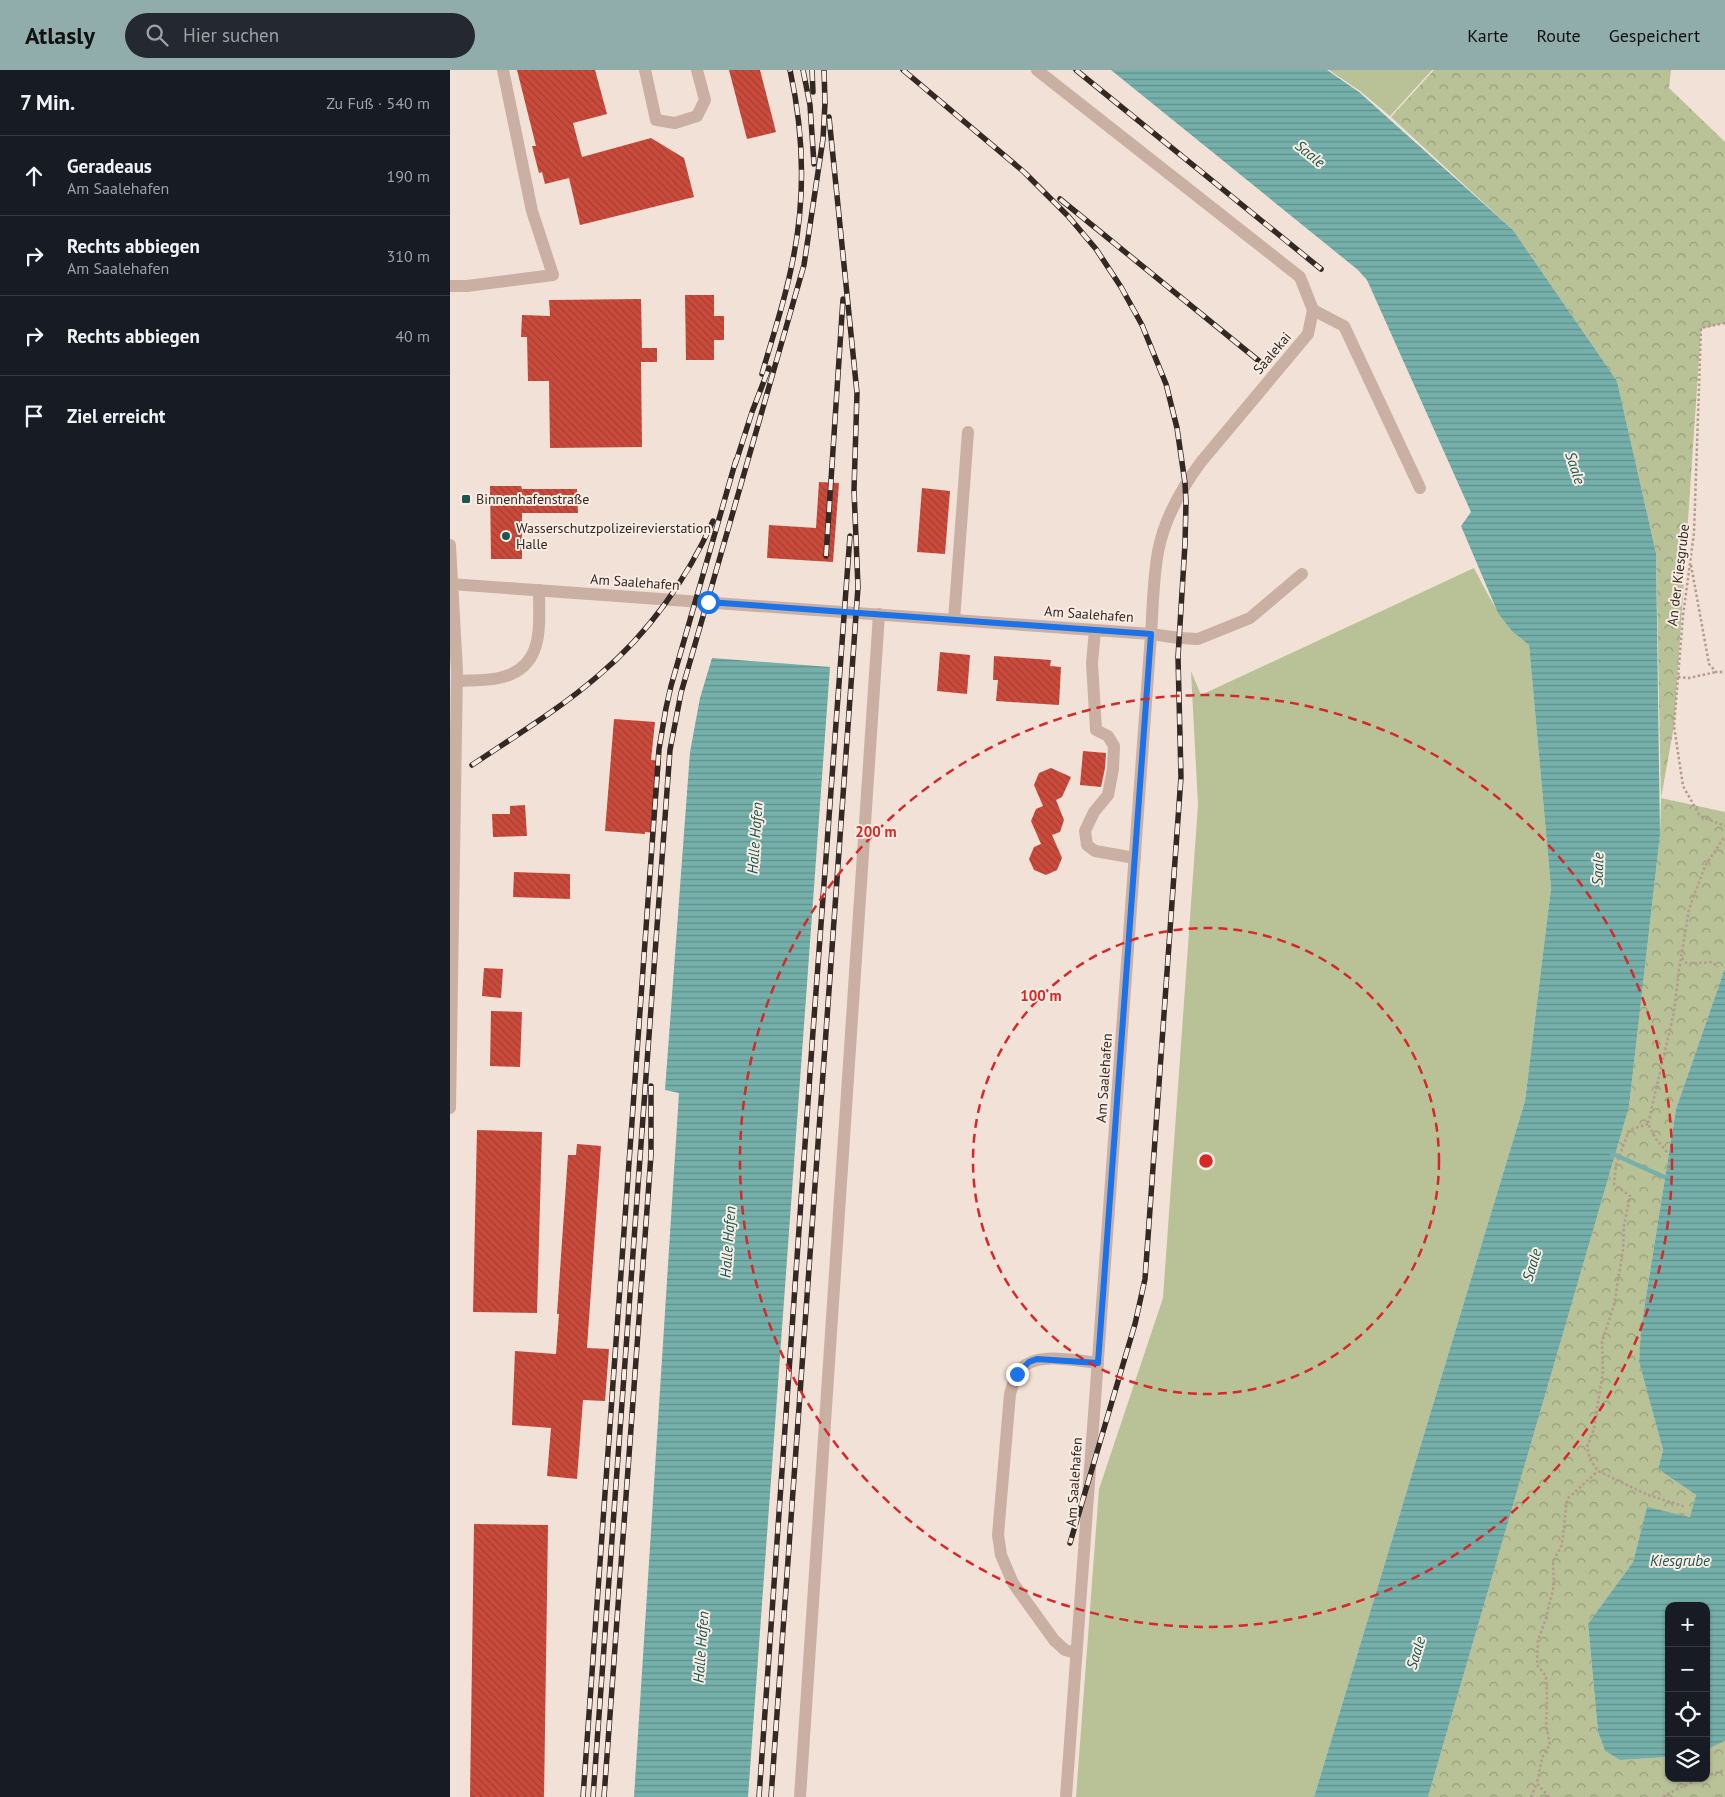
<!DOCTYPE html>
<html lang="de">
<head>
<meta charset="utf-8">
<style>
  body { margin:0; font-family:"PT Sans",sans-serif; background:#242831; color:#f1f3f6 }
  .controls { position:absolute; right:15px; bottom:15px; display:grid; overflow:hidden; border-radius:10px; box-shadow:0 1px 4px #0004 }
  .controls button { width:45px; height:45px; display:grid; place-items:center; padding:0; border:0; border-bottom:1px solid #363941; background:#171b24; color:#f1f3f6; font:25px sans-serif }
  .stop { position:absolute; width:15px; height:15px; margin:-11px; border:4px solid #1a73e8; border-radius:50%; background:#fff }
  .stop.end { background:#1a73e8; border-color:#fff; box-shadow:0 1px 5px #0008 }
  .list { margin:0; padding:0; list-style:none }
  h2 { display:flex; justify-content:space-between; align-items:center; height:65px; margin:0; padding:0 20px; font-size:21px }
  h2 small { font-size:16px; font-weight:400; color:#9ea1a6 }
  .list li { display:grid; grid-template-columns:32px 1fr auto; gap:15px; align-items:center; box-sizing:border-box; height:80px; padding:0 20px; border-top:1px solid #363941 }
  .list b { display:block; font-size:19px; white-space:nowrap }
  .list p { margin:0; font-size:16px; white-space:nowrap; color:#9ea1a6 }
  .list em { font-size:16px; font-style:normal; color:#9ea1a6 }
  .icon { flex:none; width:28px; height:28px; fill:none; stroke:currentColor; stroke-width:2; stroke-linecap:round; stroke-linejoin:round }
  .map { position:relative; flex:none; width:1275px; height:1727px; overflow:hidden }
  header { display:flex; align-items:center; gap:30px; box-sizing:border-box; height:70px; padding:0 25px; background:#90adac; color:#111 }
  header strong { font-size:24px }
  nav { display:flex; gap:28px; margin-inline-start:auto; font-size:18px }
  .search { width:350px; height:45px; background:#242831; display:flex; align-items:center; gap:12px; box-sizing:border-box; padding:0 18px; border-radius:28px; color:#9ea1a6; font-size:19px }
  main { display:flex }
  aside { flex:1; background:#171b24 }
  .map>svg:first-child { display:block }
</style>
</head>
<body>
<header>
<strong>Atlasly</strong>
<div class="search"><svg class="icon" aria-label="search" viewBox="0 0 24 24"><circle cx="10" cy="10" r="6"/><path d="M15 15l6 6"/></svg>Hier suchen</div>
<nav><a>Karte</a><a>Route</a><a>Gespeichert</a></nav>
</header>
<main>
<aside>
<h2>7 Min.<small>Zu Fuß · 540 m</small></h2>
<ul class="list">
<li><svg class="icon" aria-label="ahead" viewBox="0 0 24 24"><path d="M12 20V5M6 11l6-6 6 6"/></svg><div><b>Geradeaus</b><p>Am Saalehafen</p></div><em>190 m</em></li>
<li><svg class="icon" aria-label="right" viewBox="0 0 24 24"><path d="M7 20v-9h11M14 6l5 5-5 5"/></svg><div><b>Rechts abbiegen</b><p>Am Saalehafen</p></div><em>310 m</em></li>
<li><svg class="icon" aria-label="right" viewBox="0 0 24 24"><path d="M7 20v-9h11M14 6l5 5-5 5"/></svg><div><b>Rechts abbiegen</b></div><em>40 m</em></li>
<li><svg class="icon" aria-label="arrive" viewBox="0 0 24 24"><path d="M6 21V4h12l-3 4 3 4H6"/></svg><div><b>Ziel erreicht</b></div></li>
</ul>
</aside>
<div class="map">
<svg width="1275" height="1727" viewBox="0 0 1275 1727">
  <defs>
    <pattern id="forest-crowns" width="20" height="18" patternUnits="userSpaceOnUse" patternTransform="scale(1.25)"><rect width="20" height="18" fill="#b9c197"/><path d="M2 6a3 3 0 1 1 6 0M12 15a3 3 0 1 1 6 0" fill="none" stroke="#979d7b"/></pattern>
    <pattern id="water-rules" width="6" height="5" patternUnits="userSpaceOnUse" patternTransform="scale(1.25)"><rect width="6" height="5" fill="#75b0aa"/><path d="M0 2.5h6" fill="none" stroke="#618f8a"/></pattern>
    <pattern id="building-back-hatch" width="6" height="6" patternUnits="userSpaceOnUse" patternTransform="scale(1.25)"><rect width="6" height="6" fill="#ca4b3c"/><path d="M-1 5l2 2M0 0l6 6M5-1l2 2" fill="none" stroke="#a53e32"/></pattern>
  </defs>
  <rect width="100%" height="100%" fill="#f2e1d7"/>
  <g fill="#b9c197">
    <polygon points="879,0 982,0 940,46 910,21"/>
    <path d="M1024 498C1040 529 1051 552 1079 575L1101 818 1075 1031 864 1727H626L649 1419 713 1228 748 735 741 601 751 625Z"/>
  </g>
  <polygon fill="url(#forest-crowns)" points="984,0 1221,0 1219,18 1275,72 1275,253 1251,259 1224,656 1211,728 1275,742 1275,898 1226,1039 1191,1258 1189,1292 1213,1380 1208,1399 1246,1425 1241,1447 1197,1438 1183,1492 1138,1555 1148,1662 1155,1681 1170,1690 1219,1687 1219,1708 1256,1708 1256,1680 1275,1671 1275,1727 978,1727 1179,1037 1210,765 1211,728 1206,483 1167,311 1063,160 941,47"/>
  <g fill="url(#water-rules)">
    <polygon points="661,0 877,0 909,22 1063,160 1167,311 1206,483 1210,765 1179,1037 978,1727 864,1727 1075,1031 1101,818 1079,575 1062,561 1048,543 1011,456 1021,442 917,210 908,200"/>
    <polygon points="262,588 380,597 298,1727 184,1727 229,1023 215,1020 240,682 250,628"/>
    <polygon points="1275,898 1275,1671 1256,1680 1256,1536 1219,1536 1219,1687 1170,1690 1155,1681 1148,1662 1138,1554 1183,1492 1197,1437 1240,1447 1246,1425 1208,1399 1213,1380 1189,1292 1191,1258 1226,1039"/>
  </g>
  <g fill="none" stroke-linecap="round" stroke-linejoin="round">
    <polyline stroke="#75b0aa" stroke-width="4.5" points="1161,1083 1214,1107"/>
  </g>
  <g fill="url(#building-back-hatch)">
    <polygon points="67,0 145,0 157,44 123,53 132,87 201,68 234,88 244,127 130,155 119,108 95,114 92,102 89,103 82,76 86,76"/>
    <polygon points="279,0 310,0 326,62 297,69"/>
    <polygon points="235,225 264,225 264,246 274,246 274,270 264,270 264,290 236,290"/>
    <polygon points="191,229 192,278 207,278 207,292 191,292 192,377 100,378 99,311 78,311 77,267 71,267 72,245 100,246 99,230"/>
    <polygon points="369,412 389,413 383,492 317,488 319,455 366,458"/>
    <polygon points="40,416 71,416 72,419 127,419 128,443 72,443 72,489 41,489"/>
    <polygon points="472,418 500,421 495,484 467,482"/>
    <polygon points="490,582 520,585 517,624 487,621"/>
    <polygon points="544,586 601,590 600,596 611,597 609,635 546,631 548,610 543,610"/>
    <polygon points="164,649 205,652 201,690 211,691 205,763 195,762 195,764 155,761"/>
    <polygon points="633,681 656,683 655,698 651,717 630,715"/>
    <polygon points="601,698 621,707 612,727 606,730 614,750 610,762 602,765 612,788 607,800 596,805 584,800 579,789 584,777 591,774 581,751 586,739 593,736 584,715 589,703"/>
    <polygon points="75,735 77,766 43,767 42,744 60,744 60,736"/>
    <polygon points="64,802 120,804 120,829 63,827"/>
    <polygon points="34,898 53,899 51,928 32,926"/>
    <polygon points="41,941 72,942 70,997 40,996"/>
    <polygon points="27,1060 92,1062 87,1243 23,1242"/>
    <polygon points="127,1074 151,1076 137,1278 159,1279 155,1331 133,1330 127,1409 97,1406 101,1358 62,1355 65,1281 106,1284 109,1244 107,1244 118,1085 126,1085"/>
    <polygon points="24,1454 98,1455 94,1727 20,1727"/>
  </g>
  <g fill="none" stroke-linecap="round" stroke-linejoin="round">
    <g stroke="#b6998d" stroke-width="2.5" stroke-dasharray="2.5 2.5" stroke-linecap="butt">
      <polyline points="1275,253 1251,258 1244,463 1233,546 1224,656 1233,716 1250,746 1275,756"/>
      <polyline points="1241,495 1259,594 1266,602 1275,602"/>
      <polyline points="1228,607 1239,608 1266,602"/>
      <polyline points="1232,888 1237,894 1262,892 1268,897"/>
      <polyline points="1198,1054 1179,1060 1166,1095 1164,1114 1180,1126 1174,1155 1173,1180 1164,1235 1152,1272 1153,1301 1144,1359 1137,1377 1140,1389 1148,1401 1198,1425 1236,1437"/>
      <polyline points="1217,1082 1206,1069 1198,1054 1224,942 1229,900 1239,839 1255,796 1275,766"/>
      <polyline points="1256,1706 1275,1700"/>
      <polyline points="1081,1727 1087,1713"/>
      <polyline points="1099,1727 1087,1713 1092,1688 1100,1674 1096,1656 1097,1629 1096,1606 1087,1595 1088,1570 1096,1548 1104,1515 1103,1491 1112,1475 1117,1429 1148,1401"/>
      <path d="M1213 1727C1225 1719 1237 1716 1249 1708"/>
    </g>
    <g stroke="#caafa3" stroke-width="12">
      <polyline points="195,0 206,50 225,53 247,46 255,30 247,0"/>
      <path d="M587 0 850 207 863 240 858 264 751 392C731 419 714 449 708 482 703 509 703 537 701 564L729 568 748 569 800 548 852 504"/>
      <polyline points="0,216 17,216 103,205 82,141 53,0"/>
      <polyline points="863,240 894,256 970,418"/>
      <polyline points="0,475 7,601 0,1038"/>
      <polyline points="0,514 701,564 616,1727"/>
      <polyline points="504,550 518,362"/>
      <polyline points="645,560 642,593 646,660 658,666 664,676 663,699 658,725 644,742 635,761 637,775 645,781 685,788"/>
      <path d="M7 611C21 610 36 611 49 608 95 598 89 557 89 520"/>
      <path d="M626 1583 615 1580 604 1570 563 1513 551 1485 548 1465 560 1324C562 1317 564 1309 568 1302 583 1280 625 1291 648 1293"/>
      <polyline points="350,1727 429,544"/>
    </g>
    <g stroke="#342825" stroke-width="5.5">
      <g id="rail">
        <polyline points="353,0 360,35 364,94"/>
        <polyline points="362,0 363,22"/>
        <polyline points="453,0 574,102 618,146 646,179 671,217 692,255 716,314 727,358 735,413 736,432 735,474 728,587 731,707 695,1209 685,1254 620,1473"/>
        <polyline points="626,0 871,199"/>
        <polyline points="610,129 809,291"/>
        <path d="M312 304C322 268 335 231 342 194 356 129 354 64 340 0"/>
        <polyline points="285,395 302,342 319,298"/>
        <polyline points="376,486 393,229"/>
        <path d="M22 695C65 666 110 639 149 605 198 564 237 509 263 451"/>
        <polyline points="133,1727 209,679 216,638 221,616 286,390"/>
        <polyline points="143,1727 220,680 231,623 354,195 373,69 375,33 374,0"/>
        <polyline points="154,1727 201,1085 201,1016"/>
        <polyline points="309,1727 362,975 400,466"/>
        <polyline points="321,1727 408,517 404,420 407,323 379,47"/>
      </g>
    </g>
    <use href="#rail" stroke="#f9ece3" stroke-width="4" stroke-dasharray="11" stroke-linecap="butt"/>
  </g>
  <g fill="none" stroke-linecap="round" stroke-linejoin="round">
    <polyline stroke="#1a73e8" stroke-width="6" points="258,532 701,564 648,1293 587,1289 579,1292 567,1304"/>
  </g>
  <g fill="none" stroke="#d62828" stroke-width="2.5" stroke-dasharray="9 6">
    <circle cx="756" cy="1091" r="233"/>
    <circle cx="756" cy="1091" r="466"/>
  </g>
  <g fill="#1a5752" stroke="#f9ece3" stroke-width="2">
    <rect x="11" y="424" width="10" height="10" rx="2.5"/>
    <circle cx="56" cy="466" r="5"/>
  </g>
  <g text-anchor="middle" stroke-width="4" stroke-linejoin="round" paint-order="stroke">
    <g font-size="14" fill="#342825" stroke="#f9ece3">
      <text transform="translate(822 283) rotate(-50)" y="5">Saalekai</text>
      <text transform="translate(1228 505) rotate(-83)" y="5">An der Kiesgrube</text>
      <text transform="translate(185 512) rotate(4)" y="5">Am Saalehafen</text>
      <text transform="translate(639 544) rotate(4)" y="5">Am Saalehafen</text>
      <text transform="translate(654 1008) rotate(-86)" y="5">Am Saalehafen</text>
      <text transform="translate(624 1412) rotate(-86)" y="5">Am Saalehafen</text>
    </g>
    <g font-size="14" fill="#342825" stroke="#f9ece3" text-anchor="start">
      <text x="26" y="434">Binnenhafenstraße</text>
      <text x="66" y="463">Wasserschutzpolizeirevierstation<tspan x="66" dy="16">Halle</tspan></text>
    </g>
    <g font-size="15" font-style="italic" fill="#1a5752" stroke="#f9ece3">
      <text transform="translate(860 84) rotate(39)" y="5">Saale</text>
      <text transform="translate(1125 398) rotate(72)" y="5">Saale</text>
      <text transform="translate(305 768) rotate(-86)" y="5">Halle Hafen</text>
      <text transform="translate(1148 799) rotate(-88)" y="5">Saale</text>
      <text transform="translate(278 1172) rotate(-86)" y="5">Halle Hafen</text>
      <text transform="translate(1082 1195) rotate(-73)" y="5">Saale</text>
      <text x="1230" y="1496">Kiesgrube</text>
      <text transform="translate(251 1577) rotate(-86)" y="5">Halle Hafen</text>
      <text transform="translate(966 1583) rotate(-73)" y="5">Saale</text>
    </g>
  </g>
  <circle cx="756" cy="1091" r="8" fill="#d62828" stroke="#f9ece3" stroke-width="2.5"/>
  <g font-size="15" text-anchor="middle" font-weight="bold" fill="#d62828" stroke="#f9ece3" stroke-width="4" stroke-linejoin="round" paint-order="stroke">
    <text x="426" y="767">200 m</text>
    <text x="591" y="931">100 m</text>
  </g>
</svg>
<div class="controls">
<button>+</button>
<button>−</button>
<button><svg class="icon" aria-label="locate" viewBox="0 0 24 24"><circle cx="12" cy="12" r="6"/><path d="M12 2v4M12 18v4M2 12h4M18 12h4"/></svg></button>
<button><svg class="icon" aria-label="layers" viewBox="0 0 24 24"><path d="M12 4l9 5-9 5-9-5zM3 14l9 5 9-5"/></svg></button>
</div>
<div class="stop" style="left:258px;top:532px"></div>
<div class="stop end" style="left:567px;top:1304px"></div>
</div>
</main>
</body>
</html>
